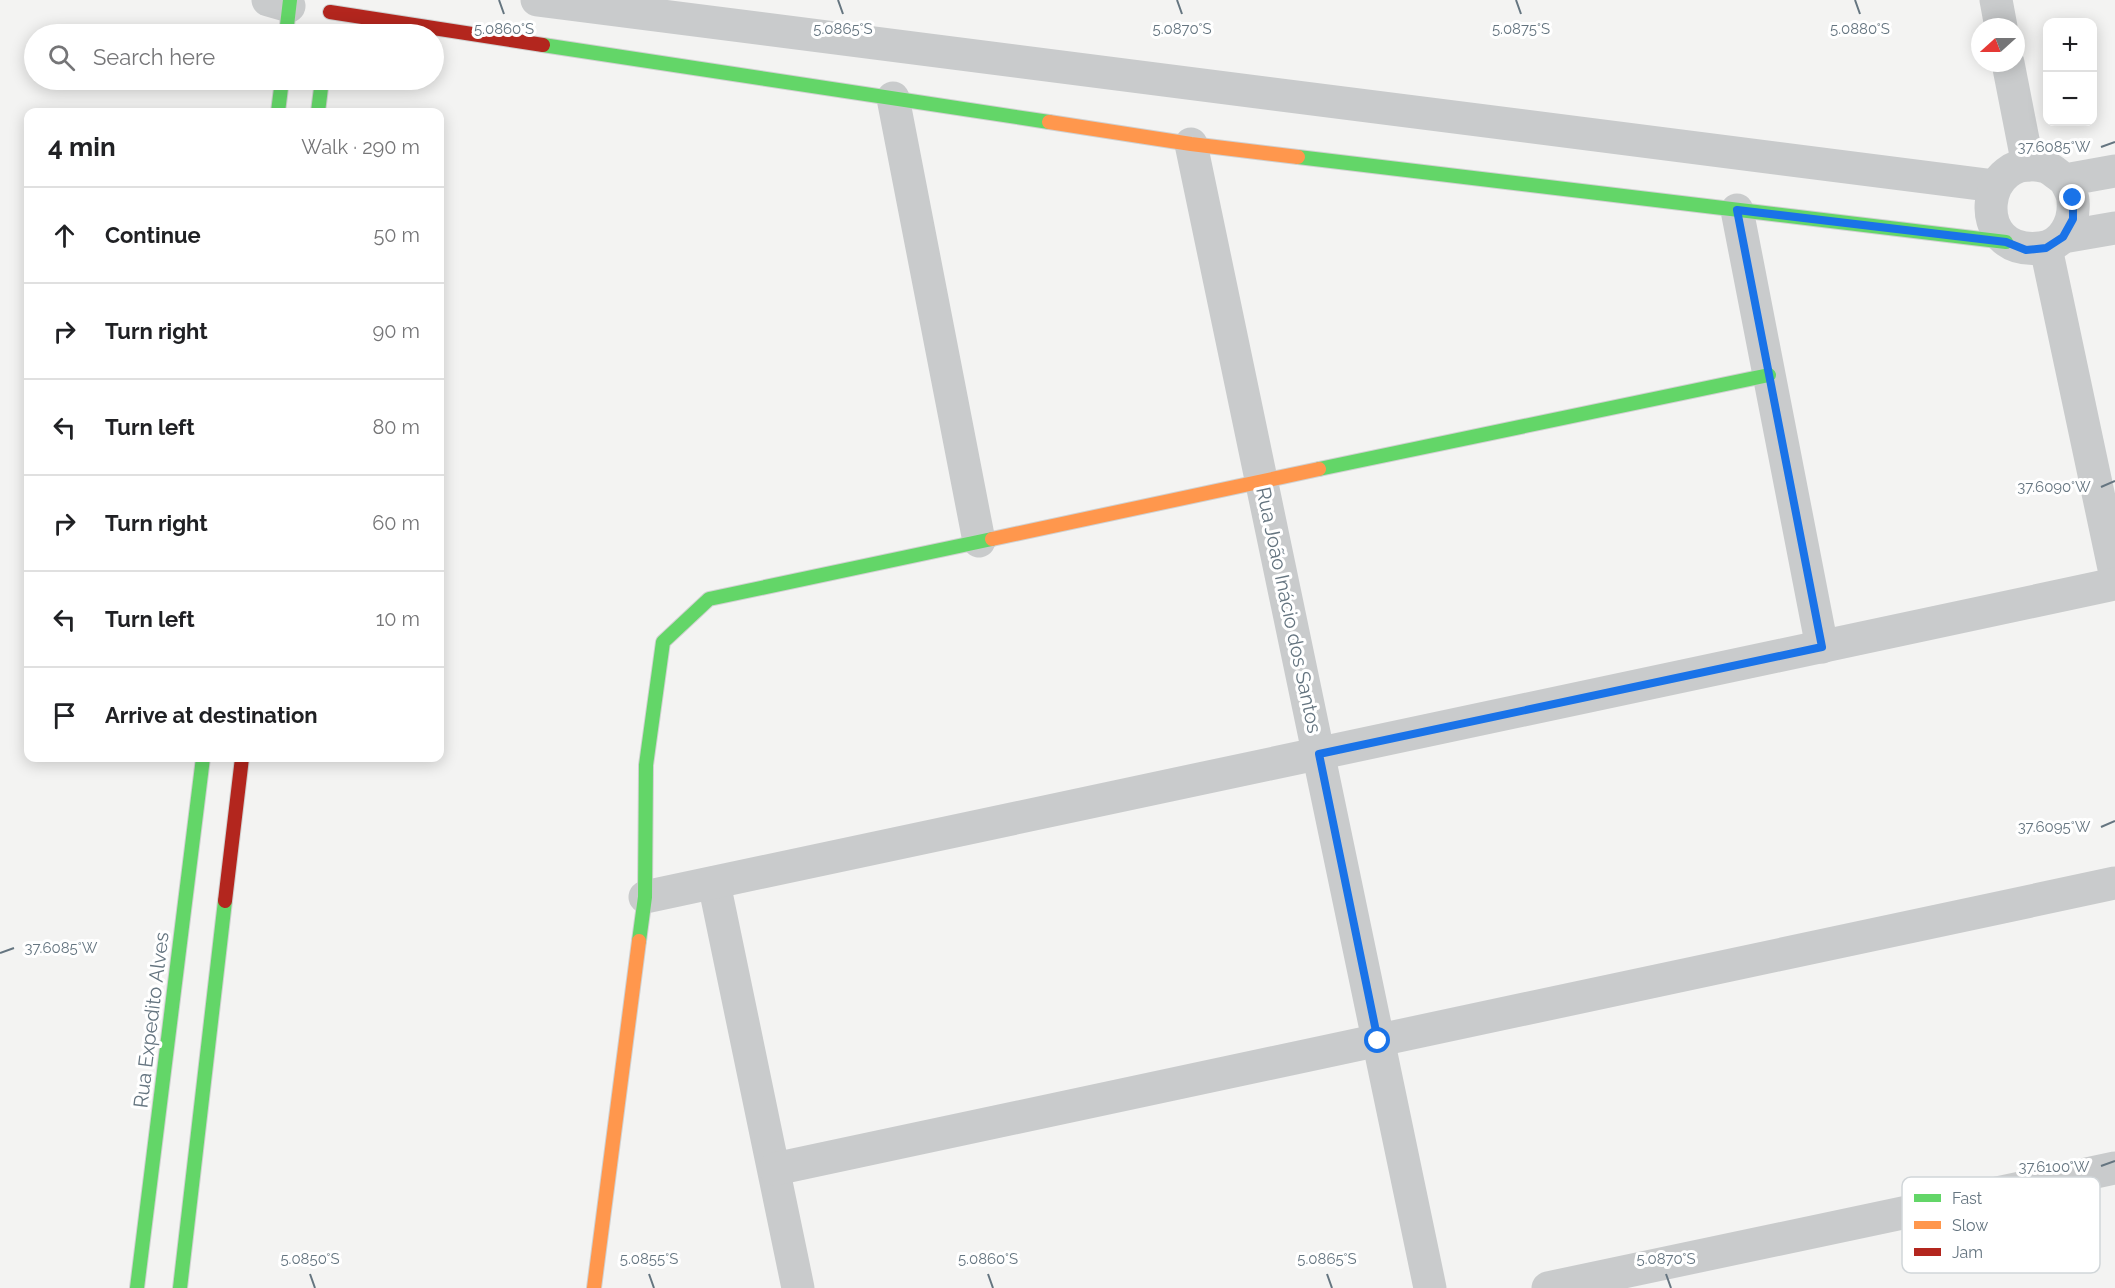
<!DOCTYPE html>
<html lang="en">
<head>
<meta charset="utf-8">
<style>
  body { margin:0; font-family:Raleway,sans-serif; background:#f6f6f6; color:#202124 }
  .controls { position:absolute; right:18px; top:18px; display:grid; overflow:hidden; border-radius:12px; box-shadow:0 3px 15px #0003 }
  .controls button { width:54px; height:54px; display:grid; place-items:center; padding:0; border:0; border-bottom:2px solid #e0e0e0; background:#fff; color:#202124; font:30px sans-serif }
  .compass { position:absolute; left:1971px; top:18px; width:54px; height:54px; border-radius:50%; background:#fff; box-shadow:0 3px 15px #0003; rotate:249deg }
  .stop { position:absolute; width:18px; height:18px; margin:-14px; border:4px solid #1a73e8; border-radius:50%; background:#fff }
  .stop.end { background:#1a73e8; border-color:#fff; box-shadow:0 2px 6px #0008 }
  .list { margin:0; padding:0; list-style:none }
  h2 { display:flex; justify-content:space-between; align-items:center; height:78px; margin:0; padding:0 24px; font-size:26px }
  h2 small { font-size:20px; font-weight:400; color:#757577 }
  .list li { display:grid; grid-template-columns:39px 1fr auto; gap:18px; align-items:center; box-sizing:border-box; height:96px; padding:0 24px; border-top:2px solid #e0e0e0 }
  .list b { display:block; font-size:22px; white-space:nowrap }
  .list em { font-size:20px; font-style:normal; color:#757577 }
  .icon { flex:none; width:33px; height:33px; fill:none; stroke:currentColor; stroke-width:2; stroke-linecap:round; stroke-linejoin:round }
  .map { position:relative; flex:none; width:2115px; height:1288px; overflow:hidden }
  .search { position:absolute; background:#fff; box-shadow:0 3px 15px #0003; left:24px; top:24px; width:420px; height:66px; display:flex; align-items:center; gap:15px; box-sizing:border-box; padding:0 21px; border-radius:33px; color:#757577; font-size:22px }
  .panel { position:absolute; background:#fff; box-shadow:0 3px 15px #0003; left:24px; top:108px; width:420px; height:654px; border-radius:12px }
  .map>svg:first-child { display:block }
</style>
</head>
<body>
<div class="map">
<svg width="2115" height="1288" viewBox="0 0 2115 1288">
  <rect width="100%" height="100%" fill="#f3f3f2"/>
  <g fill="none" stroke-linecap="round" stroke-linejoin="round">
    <g stroke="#d0d1d1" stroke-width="16">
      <g id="fast">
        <polyline points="286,34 290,0"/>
        <polyline points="543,45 1049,122"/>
        <polyline points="278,112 282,80"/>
        <polyline points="318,112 322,80"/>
        <polyline points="1298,157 2006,242"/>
        <polyline points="1319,469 1769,375"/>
        <polyline points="639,941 645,897 646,765 663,642 709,599 992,539"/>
        <polyline points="137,1288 203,758"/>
        <polyline points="180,1288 225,901"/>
      </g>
    </g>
    <g stroke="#d0d1d1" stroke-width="16">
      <g id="slow">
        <polyline points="1049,122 1191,144 1298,157"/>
        <polyline points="992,539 1319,469"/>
        <polyline points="594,1288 639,941"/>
      </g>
    </g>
    <g stroke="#d0d1d1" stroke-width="16">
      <g id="jam">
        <polyline points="330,12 543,45"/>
        <polyline points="225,901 242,758"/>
      </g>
    </g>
    <g stroke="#c9cbcc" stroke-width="33">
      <polyline points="268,0 289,6"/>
      <polyline points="537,0 1995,186"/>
      <polyline points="1996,0 2001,27"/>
      <polyline points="2008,63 2028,165"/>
      <polyline points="893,98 979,541"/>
      <polyline points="1191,144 1430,1288"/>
      <path d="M2065 180C2068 186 2073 194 2073 201 2075 222 2063 246 2040 248 1968 256 1980 148 2046 167 2052 169 2059 176 2065 180L2115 171"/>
      <polyline points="1737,210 1822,647"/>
      <polyline points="2063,237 2115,228"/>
      <polyline points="2046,248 2115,573"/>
      <polyline points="714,883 798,1288"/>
      <polyline points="645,897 2115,584"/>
      <polyline points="775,1169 2115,883"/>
      <polyline points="1548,1288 2115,1168"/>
    </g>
    <use href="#fast" stroke="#63d668" stroke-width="14"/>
    <use href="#slow" stroke="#ff974d" stroke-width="14"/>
    <use href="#jam" stroke="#b3261e" stroke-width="14"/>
  </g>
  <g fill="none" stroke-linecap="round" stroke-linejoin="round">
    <polyline stroke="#1a73e8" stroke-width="8" points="1378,1041 1319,754 1822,647 1737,210 2006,242 2026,250 2046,248 2063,237 2073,219 2073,198"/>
  </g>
  <path fill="none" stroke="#657580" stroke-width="2" d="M499 0 504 14M838 0 843 14M1177 0 1182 14M1516 0 1521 14M1855 0 1860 14M2101 147 2115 142M2101 487 2115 481M2101 827 2115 821M0 953 14 948M2101 1166 2115 1161M310 1274 315 1288M649 1274 654 1288M988 1274 993 1288M1327 1274 1332 1288M1666 1274 1671 1288"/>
  <g text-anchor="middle" stroke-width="6" stroke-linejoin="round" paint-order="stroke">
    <g font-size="20" fill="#657580" stroke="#fff">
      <text transform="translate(1289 610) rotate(78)" y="7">Rua João Inácio dos Santos</text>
      <text transform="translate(151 1020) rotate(-83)" y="7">Rua Expedito Alves</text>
    </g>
  </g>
  <rect x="1902" y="1177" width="198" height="96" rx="9" fill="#fff" stroke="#d1d6d9" stroke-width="1.5"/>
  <rect x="1914" y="1194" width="27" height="8" fill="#63d668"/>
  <rect x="1914" y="1221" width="27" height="8" fill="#ff974d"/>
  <rect x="1914" y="1248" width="27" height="8" fill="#b3261e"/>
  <g font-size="16" fill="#657580">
    <text x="1952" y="1204">Fast</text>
    <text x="1952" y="1231">Slow</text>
    <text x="1952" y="1258">Jam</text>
  </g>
  <g font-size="15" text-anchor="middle" fill="#657580" stroke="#fff" stroke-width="6" stroke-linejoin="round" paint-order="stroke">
    <text x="504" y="34">5.0860°S</text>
    <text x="843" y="34">5.0865°S</text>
    <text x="1182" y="34">5.0870°S</text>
    <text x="1521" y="34">5.0875°S</text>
    <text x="1860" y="34">5.0880°S</text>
    <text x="2054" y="152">37.6085°W</text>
    <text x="2054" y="492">37.6090°W</text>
    <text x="2054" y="832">37.6095°W</text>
    <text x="61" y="953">37.6085°W</text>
    <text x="2054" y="1172">37.6100°W</text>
    <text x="310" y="1264">5.0850°S</text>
    <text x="649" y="1264">5.0855°S</text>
    <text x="988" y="1264">5.0860°S</text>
    <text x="1327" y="1264">5.0865°S</text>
    <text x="1666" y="1264">5.0870°S</text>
  </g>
</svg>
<div class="controls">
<button>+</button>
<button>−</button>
</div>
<svg class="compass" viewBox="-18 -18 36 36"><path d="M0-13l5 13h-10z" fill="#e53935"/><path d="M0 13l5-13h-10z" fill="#757577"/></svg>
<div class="stop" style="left:1378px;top:1041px"></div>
<div class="stop end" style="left:2073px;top:198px"></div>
<div class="search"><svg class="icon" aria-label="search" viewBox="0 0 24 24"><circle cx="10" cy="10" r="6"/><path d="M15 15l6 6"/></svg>Search here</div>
<section class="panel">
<h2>4 min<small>Walk · 290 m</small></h2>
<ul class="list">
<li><svg class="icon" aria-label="ahead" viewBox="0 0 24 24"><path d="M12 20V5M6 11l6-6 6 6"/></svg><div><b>Continue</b></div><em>50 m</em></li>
<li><svg class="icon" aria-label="right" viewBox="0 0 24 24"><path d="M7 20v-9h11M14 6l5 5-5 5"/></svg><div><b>Turn right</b></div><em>90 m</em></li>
<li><svg class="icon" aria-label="left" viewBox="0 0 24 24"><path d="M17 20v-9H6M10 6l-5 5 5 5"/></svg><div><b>Turn left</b></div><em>80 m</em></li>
<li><svg class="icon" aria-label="right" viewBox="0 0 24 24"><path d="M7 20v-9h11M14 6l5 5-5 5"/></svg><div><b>Turn right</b></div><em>60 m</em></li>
<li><svg class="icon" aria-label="left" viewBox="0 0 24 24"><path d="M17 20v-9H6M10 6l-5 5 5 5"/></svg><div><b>Turn left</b></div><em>10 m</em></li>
<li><svg class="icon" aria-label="arrive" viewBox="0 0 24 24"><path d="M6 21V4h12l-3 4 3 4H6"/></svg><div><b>Arrive at destination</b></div></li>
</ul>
</section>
</div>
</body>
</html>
